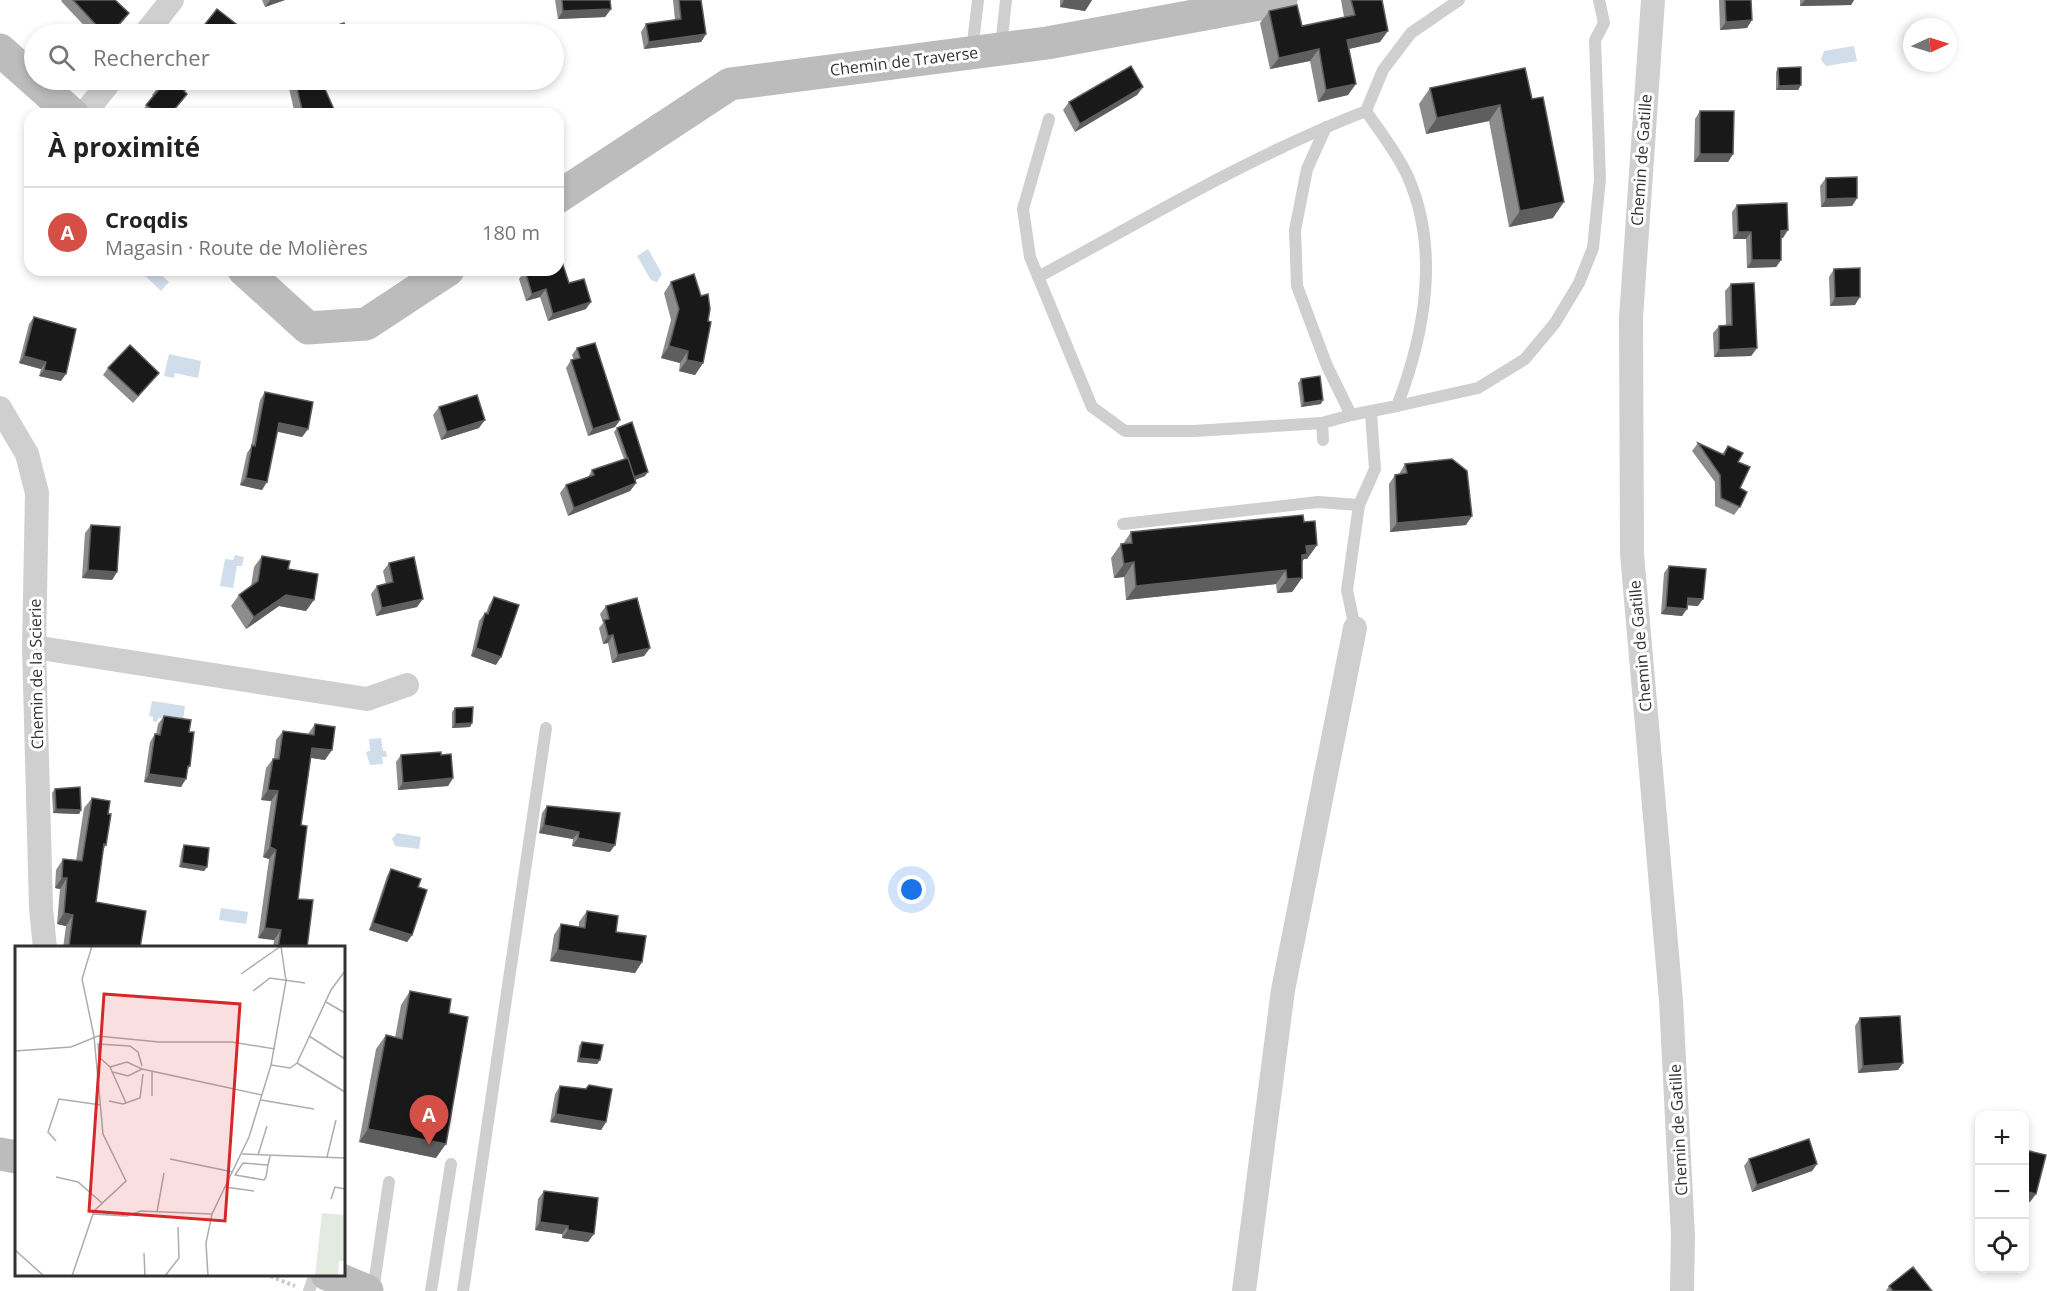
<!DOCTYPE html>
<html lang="fr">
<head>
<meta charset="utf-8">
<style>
  body { margin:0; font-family:"Open Sans",sans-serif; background:#f2f2f2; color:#222 }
  .controls { position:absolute; right:18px; bottom:18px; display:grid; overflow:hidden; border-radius:12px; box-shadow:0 3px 9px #0003 }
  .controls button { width:54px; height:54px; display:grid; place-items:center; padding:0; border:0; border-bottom:2px solid #e0e0e0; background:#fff; color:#222; font:30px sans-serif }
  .compass { position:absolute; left:1903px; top:18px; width:54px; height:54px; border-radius:50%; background:#fff; box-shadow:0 3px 9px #0003; rotate:86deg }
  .you { position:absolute; left:912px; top:890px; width:21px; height:21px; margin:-15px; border:4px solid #fff; border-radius:50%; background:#1a73e8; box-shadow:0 0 0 9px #1a73e833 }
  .badge { display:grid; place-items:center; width:39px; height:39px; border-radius:50%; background:#d64f47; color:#fff; font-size:20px; font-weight:700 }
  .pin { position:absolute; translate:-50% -50px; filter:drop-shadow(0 2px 3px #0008) }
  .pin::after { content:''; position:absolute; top:32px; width:21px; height:18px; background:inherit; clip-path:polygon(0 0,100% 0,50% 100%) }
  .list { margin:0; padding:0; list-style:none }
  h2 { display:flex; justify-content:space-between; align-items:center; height:78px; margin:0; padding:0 24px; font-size:26px }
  h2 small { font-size:20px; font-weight:400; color:#767676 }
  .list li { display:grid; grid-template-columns:39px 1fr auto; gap:18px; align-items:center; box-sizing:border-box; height:90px; padding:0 24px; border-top:2px solid #e0e0e0 }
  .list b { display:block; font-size:22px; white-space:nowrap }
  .list p { margin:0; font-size:20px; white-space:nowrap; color:#767676 }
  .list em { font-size:20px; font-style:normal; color:#767676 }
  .icon { flex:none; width:33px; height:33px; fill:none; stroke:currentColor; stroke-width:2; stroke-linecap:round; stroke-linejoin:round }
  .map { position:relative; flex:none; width:2047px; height:1291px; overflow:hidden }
  .search { position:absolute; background:#fff; box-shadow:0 3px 9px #0003; left:24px; top:24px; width:540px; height:66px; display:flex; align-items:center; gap:15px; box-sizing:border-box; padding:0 21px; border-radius:33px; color:#767676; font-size:22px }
  .panel { position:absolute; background:#fff; box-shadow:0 3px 9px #0003; left:24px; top:108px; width:540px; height:168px; border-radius:18px }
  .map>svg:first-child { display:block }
</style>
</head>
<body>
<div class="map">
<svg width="2047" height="1291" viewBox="0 0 2047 1291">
  <rect width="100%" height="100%" fill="#fff"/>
  <g fill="#d0ddea">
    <polygon points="1854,46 1857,61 1826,66 1821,60 1824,51"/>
    <polygon points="648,249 662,274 657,282 651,280 637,256"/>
    <polygon points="143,270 156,270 169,282 161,291 141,272"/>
    <polygon points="169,354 201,361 198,378 175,373 174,378 164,376"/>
    <polygon points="235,555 244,557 242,566 237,566 233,588 220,586 225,559 233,560"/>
    <polygon points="152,701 185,706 183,721 158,718 157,722 153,721 153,717 149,716"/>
    <polygon points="381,738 383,751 386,751 387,757 382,757 383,764 370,765 366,752 370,751 369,739"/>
    <polygon points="397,833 421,837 419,849 395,846 392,839"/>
    <polygon points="221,908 248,912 246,924 219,920"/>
  </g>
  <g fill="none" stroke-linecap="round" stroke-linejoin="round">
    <polyline stroke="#c9c9c9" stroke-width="4" stroke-dasharray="3 3" stroke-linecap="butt" points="265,1274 295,1286"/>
    <g stroke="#cfcfcf" stroke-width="12">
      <polyline points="1001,47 1006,0"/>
      <polyline points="972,51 978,0"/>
      <polyline points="1049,119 1023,209 1030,257 1092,407 1125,431 1194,431 1322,423"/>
      <path d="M1326 127 1307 169 1295 230 1297 286 1327 366 1351 415 1397 406C1425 334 1440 250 1408 177 1398 154 1380 132 1366 111"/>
      <path d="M1038 277C1146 219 1252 155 1366 111L1383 70 1411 33 1459 0"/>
      <polyline points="1397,406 1478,388 1525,359 1555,323 1579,283 1593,248 1600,179 1595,40 1604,23 1599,0"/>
      <polyline points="1323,440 1322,423 1351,415"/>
      <polyline points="1123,524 1318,502 1359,505"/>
      <polyline points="1355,628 1347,590 1359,505 1375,469 1371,413"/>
      <polyline points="309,1291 315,1274"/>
      <polyline points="373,1291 389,1182"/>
      <polyline points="431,1291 451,1164"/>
      <polyline points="463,1291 546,728"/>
    </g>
    <g stroke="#cfcfcf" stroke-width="24">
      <polyline points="1653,0 1631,318 1632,554 1671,1000 1683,1236 1682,1291"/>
      <polyline points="145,34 172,0"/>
      <polyline points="84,114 111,80"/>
      <polyline points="0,408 27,454 37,493 34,647 41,908 45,948"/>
      <polyline points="34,647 367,699 407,685"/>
      <polyline points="1244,1291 1283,990 1355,628"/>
    </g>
    <g stroke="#bcbcbc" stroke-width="33">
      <polyline points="0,50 72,114"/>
      <polyline points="558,197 730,84 1047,43 1281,0"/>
      <polyline points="244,270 308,328 366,324 448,270"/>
      <polyline points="0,1154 16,1157"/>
      <polyline points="327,1274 367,1291"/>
    </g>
  </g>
  <g fill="#8c8c8c">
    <polygon points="62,0 115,0 129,13 123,21 111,34 98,34 96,33 95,34 92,34 61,1"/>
    <polygon points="262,0 285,0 265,7"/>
    <polygon points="555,0 610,0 611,9 605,17 558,19"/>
    <polygon points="673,0 701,0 706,34 701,42 644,49 641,32 646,24 675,20"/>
    <polygon points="1060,0 1092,0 1085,11 1060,7"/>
    <polygon points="1341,0 1382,0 1380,42 1349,49 1348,95 1318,102 1310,61 1270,69 1260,23 1269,11 1302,26 1344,17"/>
    <polygon points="1719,0 1751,0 1747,28 1720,30"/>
    <polygon points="1800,0 1854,0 1851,5 1800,6"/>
    <polygon points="1778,68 1801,85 1798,90 1776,90 1776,72"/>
    <polygon points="287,80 321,80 336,114 295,114"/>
    <polygon points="159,86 185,92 187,94 174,111 177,114 140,114 153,96 152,95"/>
    <polygon points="1143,87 1137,95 1075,132 1063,110 1069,102"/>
    <polygon points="1430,88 1532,99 1553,218 1509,227 1489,121 1426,134 1419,104"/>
    <polygon points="1700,111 1733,154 1728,162 1694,162 1695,119"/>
    <polygon points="1826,178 1857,198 1852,206 1821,207 1820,186"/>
    <polygon points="1737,205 1783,238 1781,238 1781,260 1776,267 1747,268 1746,239 1733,239 1732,212"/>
    <polygon points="1834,269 1855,305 1830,306 1829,277"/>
    <polygon points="525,271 569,283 586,309 548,321 540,297 526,301 519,279"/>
    <polygon points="671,282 708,321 703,363 695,375 679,371 680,363 661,358 671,320 664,293"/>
    <polygon points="1731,284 1757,348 1751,356 1714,357 1713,333 1719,326 1726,325 1725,291"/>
    <polygon points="34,317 61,381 39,376 41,369 19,363 29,324"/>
    <polygon points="577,348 620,420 615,427 588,436 566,368 571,360 574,360 572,355"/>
    <polygon points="108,368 159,373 153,380 133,403 103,375"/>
    <polygon points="1301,379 1321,404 1301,407 1298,383"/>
    <polygon points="265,392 308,429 302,437 278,431 262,490 240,485 247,453 251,447 260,400"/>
    <polygon points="439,407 479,428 441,440 433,415"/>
    <polygon points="617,428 645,476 635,480 636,483 630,491 568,516 560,493 566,485 588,477 592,470 624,459 614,432"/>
    <polygon points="1698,443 1722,454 1728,446 1738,462 1740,507 1734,515 1715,506 1715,482 1692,451"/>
    <polygon points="1405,464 1466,525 1390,532 1389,484 1395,475 1399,474"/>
    <polygon points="1304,522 1317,545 1307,559 1304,559 1302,562 1302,578 1292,592 1277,593 1276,584 1126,600 1124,577 1114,578 1111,558 1121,544 1123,544 1131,532"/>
    <polygon points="91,525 117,572 112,580 82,578 85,533"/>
    <polygon points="262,556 288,569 306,611 279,606 246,629 231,606 239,595 251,586 254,567"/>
    <polygon points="389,563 417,607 376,616 371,594 377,586 386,584 383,571"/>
    <polygon points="1669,566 1698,606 1688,605 1682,616 1661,614 1664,573"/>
    <polygon points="494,597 496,665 471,656 479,621 485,613 486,613 489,605"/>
    <polygon points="606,606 650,648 644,656 612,663 608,643 603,644 599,628 603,623 600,614"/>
    <polygon points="455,708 472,723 470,727 452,728 452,712"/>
    <polygon points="164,716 189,732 190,766 187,771 181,787 144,782 150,742 155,734 156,735 158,724"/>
    <polygon points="315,724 325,760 311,758 301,825 298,899 307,948 273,948 274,940 258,938 269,859 263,857 271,801 261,800 266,768 273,759 274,759 276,740 283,731 308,734"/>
    <polygon points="401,755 441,755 453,778 448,786 398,790 396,762"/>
    <polygon points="55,789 81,810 79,814 53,813 52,793"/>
    <polygon points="92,798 108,814 106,845 103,850 96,902 140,948 63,948 66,926 57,924 60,889 55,888 56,870 63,859 76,861 84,808"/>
    <polygon points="547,806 610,852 572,846 573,839 539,833 542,813"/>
    <polygon points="184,845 207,867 204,871 179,867 182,849"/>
    <polygon points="391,869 418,887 412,935 407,942 369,930 387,876"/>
    <polygon points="587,911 642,962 635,973 550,961 554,935 561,924 579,927 579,922"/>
    <polygon points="410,991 436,1158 359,1142 376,1049 386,1035 395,1038 401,1005"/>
    <polygon points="1860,1018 1903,1063 1898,1070 1858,1073 1855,1026"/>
    <polygon points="582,1042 600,1060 597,1064 577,1062 579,1046"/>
    <polygon points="560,1086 586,1089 606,1122 601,1130 550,1122 555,1094"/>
    <polygon points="1749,1159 1817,1164 1812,1171 1752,1192 1744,1166"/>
    <polygon points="544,1191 588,1242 562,1238 562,1234 535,1230 538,1199"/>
    <polygon points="1889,1286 1932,1291 1886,1291"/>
  </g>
  <g fill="#5e5e5e">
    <polygon points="270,0 285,0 265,7"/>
    <polygon points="1064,0 1092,0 1085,11 1060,7"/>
    <polygon points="1805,0 1854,0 1851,5 1800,6"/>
    <polygon points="611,9 605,17 558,19 563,11"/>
    <polygon points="129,13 123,21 111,34 109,34"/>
    <polygon points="1752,20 1747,28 1720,30 1726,22"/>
    <polygon points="1388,31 1380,42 1339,51 1347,40"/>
    <polygon points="706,34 701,42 644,49 649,42"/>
    <polygon points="1319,49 1310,61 1270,69 1279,58"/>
    <polygon points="1356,84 1348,95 1318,102 1326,90"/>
    <polygon points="1801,85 1798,90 1776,90 1779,86"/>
    <polygon points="1143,87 1137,95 1075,132 1080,124"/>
    <polygon points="1500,105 1489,121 1426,134 1437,118"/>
    <polygon points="1700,154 1733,154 1728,162 1694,162"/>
    <polygon points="1857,198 1852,206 1821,207 1826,199"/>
    <polygon points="1564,202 1553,218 1509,227 1520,211"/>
    <polygon points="1788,230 1783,238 1776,238 1781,231"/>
    <polygon points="1738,232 1751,232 1746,239 1733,239"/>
    <polygon points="1752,260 1781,260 1776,267 1747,268"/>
    <polygon points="63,270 95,270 93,273 59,275"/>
    <polygon points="546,289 540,297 526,301 532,294"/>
    <polygon points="1860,297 1855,305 1830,306 1835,298"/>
    <polygon points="591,302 586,309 548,321 553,314"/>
    <polygon points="669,346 688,351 680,363 661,358"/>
    <polygon points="1757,348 1751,356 1714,357 1719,350"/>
    <polygon points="24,356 46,362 41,369 19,363"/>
    <polygon points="687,360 703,363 695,375 679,371"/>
    <polygon points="44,370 66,374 61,381 39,376"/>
    <polygon points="1323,400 1321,404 1301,407 1304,403"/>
    <polygon points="485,420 479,428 441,440 447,432"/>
    <polygon points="620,420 615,427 588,436 593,429"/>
    <polygon points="279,423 308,429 302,437 274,431"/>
    <polygon points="648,472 645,476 632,481 634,477"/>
    <polygon points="246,478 267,482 262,490 240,485"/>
    <polygon points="636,483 630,491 568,516 574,508"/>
    <polygon points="1472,516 1466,525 1390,532 1397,523"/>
    <polygon points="1317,545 1307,559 1304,559 1297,568 1292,569 1306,546"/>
    <polygon points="1134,562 1124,577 1114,578 1124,564"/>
    <polygon points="88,570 117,572 112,580 82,578"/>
    <polygon points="1286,570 1276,584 1126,600 1136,586"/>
    <polygon points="1302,578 1292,592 1277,593 1287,579"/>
    <polygon points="286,595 314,600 306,611 279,606 246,629 254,617"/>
    <polygon points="1688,598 1703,599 1698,606 1683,605"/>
    <polygon points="423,599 417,607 376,616 382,608"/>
    <polygon points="1666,607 1687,609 1682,616 1661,614"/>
    <polygon points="613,635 608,643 603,644 608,636"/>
    <polygon points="476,648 501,657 496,665 471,656"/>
    <polygon points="650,648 644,656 612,663 618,655"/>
    <polygon points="472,723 470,727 452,728 455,724"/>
    <polygon points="312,748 332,750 325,760 306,757"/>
    <polygon points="149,774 186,779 181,787 144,782"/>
    <polygon points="453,778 448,786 398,790 403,783"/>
    <polygon points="268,790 278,791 271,801 261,800"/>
    <polygon points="56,809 81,810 79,814 53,813"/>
    <polygon points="544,825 579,832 573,839 539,833"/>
    <polygon points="578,838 615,845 610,852 572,846"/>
    <polygon points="270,847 276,850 269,859 263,857"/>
    <polygon points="182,863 207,867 204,871 179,867"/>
    <polygon points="62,878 67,878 60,889 55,888"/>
    <polygon points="64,913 73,915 66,926 57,924"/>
    <polygon points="373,923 412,935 407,942 369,930"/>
    <polygon points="265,928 281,930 274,940 258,938"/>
    <polygon points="558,950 642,962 635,973 550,961"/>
    <polygon points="579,1058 600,1060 597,1064 577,1062"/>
    <polygon points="1903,1063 1898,1070 1858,1073 1863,1066"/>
    <polygon points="556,1114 606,1122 601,1130 550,1122"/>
    <polygon points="368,1129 446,1144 436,1158 359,1142"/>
    <polygon points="1817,1164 1812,1171 1752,1192 1757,1185"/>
    <polygon points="2025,1191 2036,1194 2030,1202 2025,1200"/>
    <polygon points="540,1222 568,1226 562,1234 535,1230"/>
    <polygon points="568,1230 594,1234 588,1242 562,1238"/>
  </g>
  <g fill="#191919" stroke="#5e5e5e" stroke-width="1.5">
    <polygon points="73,0 115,0 129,13 111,33 102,25 99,28"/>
    <polygon points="562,0 610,0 611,9 563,11"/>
    <polygon points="679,0 701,0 706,34 649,42 646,24 681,19"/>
    <polygon points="1351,0 1382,0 1388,31 1347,40 1356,84 1326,90 1319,49 1279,58 1269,11 1297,5 1302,26 1355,15"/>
    <polygon points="1725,0 1751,0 1752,20 1726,22"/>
    <polygon points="217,9 249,34 200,34 198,33"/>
    <polygon points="344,23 349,34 312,34"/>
    <polygon points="1131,66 1143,87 1080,124 1069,102"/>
    <polygon points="1801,67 1801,85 1779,86 1778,68"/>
    <polygon points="1525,68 1532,99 1543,97 1564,202 1520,211 1500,105 1437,118 1430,88"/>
    <polygon points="164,80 194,80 184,91 187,94 173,111 177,114 150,114 153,110 146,105 161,87 159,86"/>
    <polygon points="295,80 321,80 336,114 303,114"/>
    <polygon points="1700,111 1734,111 1733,154 1700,154"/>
    <polygon points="1857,177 1857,198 1826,199 1826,178"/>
    <polygon points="1787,203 1788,230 1781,231 1781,260 1752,260 1751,232 1738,232 1737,205"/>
    <polygon points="561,259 569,283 584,279 591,302 553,314 546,289 532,294 525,271 528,270 558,270 558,260"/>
    <polygon points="1860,268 1860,297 1835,298 1834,269"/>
    <polygon points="694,274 701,296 708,294 710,309 708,321 711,322 703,363 687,360 688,351 669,346 679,309 671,282"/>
    <polygon points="1754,283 1757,348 1719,350 1719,326 1732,325 1731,284"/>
    <polygon points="34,317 76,329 66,374 44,370 46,362 24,356"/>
    <polygon points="595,343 620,420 593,429 571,360 580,358 577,348"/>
    <polygon points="130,345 159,373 138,396 108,368"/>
    <polygon points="1320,376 1323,400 1304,403 1301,379"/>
    <polygon points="265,392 313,402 308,429 279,423 267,482 246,478 252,445 255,446"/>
    <polygon points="477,395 485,420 447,432 439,407"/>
    <polygon points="632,422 648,472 634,477 617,428"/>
    <polygon points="1698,443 1724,455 1728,446 1743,453 1738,462 1750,467 1740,488 1747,492 1740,507 1721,498 1720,475"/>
    <polygon points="628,458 636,483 574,508 566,485 594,475 592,470"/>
    <polygon points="1452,459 1467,471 1472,516 1397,523 1395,475 1407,473 1405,464"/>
    <polygon points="1303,515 1304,522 1315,521 1317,545 1306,546 1307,554 1302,555 1302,578 1287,579 1286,570 1136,586 1134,562 1124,564 1121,544 1132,543 1131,532"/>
    <polygon points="91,525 120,527 117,572 88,570"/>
    <polygon points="262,556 290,561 288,569 318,574 314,600 286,595 254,617 239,595 258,581"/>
    <polygon points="414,557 423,599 382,608 377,586 393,582 389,563"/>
    <polygon points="1669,566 1706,569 1703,599 1688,598 1687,609 1666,607"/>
    <polygon points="494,597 519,605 501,657 476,648 485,613 488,614"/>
    <polygon points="637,598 650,648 618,655 613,635 608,636 604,620 609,619 606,606"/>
    <polygon points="473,707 472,723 455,724 455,708"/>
    <polygon points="164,716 191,720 189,732 194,732 190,766 188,766 186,779 149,774 155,734 160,735"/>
    <polygon points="315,724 335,727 332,750 312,748 301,825 307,826 298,899 313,900 307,948 278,948 281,930 265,928 276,850 270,847 278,791 268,790 273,759 279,759 283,731 314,735"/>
    <polygon points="441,752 441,755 451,754 453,778 403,783 401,755"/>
    <polygon points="80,787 81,810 56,809 55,789"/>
    <polygon points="92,798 110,801 108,814 111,814 106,845 104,844 96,902 146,911 140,948 76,948 69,946 73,915 64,913 67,878 62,878 63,859 82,861"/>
    <polygon points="547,806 620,813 615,845 578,838 579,832 544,825"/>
    <polygon points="184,845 209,848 207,867 182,863"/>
    <polygon points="391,869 421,879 418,887 427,890 412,935 373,923"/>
    <polygon points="587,911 618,916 616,932 646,936 642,962 558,950 561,924 585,928"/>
    <polygon points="410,991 451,999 449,1013 468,1017 446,1144 368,1129 386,1035 402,1039"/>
    <polygon points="1900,1016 1903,1063 1863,1066 1860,1018"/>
    <polygon points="582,1042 603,1045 600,1060 579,1058"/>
    <polygon points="589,1085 612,1089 606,1122 556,1114 560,1086 586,1089"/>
    <polygon points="1809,1139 1817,1164 1757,1185 1749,1159"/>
    <polygon points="2025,1150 2046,1155 2036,1194 2025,1191"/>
    <polygon points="544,1191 598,1198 594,1234 568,1230 568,1226 540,1222"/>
    <polygon points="1913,1267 1932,1291 1893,1291 1889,1286"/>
  </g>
  <g text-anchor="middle" stroke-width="6" stroke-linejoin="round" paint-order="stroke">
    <g font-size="16" fill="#323232" stroke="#fff">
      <text transform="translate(904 61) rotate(-7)" y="6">Chemin de Traverse</text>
      <text transform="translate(1641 160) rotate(-86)" y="6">Chemin de Gatille</text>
      <text transform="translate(1640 646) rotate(-95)" y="6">Chemin de Gatille</text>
      <text transform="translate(36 674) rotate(-91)" y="6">Chemin de la Scierie</text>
      <text transform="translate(1678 1130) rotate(-93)" y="6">Chemin de Gatille</text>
    </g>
  </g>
  <g transform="translate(15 946)">
    <rect width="330" height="330" fill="#fff"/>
    <path d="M307 267 330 269V315H324L323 330H300Z" fill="#e3eadf"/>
    <path fill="none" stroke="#adadad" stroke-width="1.5" d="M226 28 266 0M238 45 255 32 290 37M311 56 330 67M294 90 330 113M0 105 56 101 83 90 144 96H217L260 103M282 117 330 146M256 119 275 122 282 117 316 44 330 25M95 121 112 116 127 123 113 130 98 126M127 123 247 149M137 125V150M246 154 299 163M94 155 108 158 125 152 128 128M111 157 95 121 84 111 83 98 115 100 123 106 127 120M41 195 33 186 44 153 86 159M227 208 330 212M243 209 252 180M312 211 321 174M155 213 218 226M253 219 228 217 220 229 249 234 251 231 253 219 255 210M41 231 63 236 87 257M210 241 239 245M316 253 320 241 330 243M142 266 149 227M78 268 112 270 126 265 197 268M0 304 29 330M129 307 130 330M57 330 79 265 111 235 88 188 79 90 67 33 77 0M150 330 164 312 163 281M193 330 191 297 197 268 234 191 256 119 271 35 266 0"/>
    <path fill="#d62828" fill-opacity="0.15" stroke="#d62828" stroke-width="3" d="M89 48 225 58 210 275 74 265Z"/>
    <rect width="330" height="330" fill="none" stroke="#323232" stroke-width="3"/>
  </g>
</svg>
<div class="controls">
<button>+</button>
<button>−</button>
<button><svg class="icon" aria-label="locate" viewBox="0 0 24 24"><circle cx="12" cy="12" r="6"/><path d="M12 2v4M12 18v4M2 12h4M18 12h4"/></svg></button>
</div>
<svg class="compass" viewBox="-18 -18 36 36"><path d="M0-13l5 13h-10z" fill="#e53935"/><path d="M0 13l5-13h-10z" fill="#767676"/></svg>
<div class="you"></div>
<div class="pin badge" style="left:429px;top:1145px">A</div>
<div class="search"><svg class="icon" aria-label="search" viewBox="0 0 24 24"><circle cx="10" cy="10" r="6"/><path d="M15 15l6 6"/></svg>Rechercher</div>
<section class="panel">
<h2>À proximité<small></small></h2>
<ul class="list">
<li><span class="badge">A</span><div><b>Croqdis</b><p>Magasin · Route de Molières</p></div><em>180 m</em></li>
</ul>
</section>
</div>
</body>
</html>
